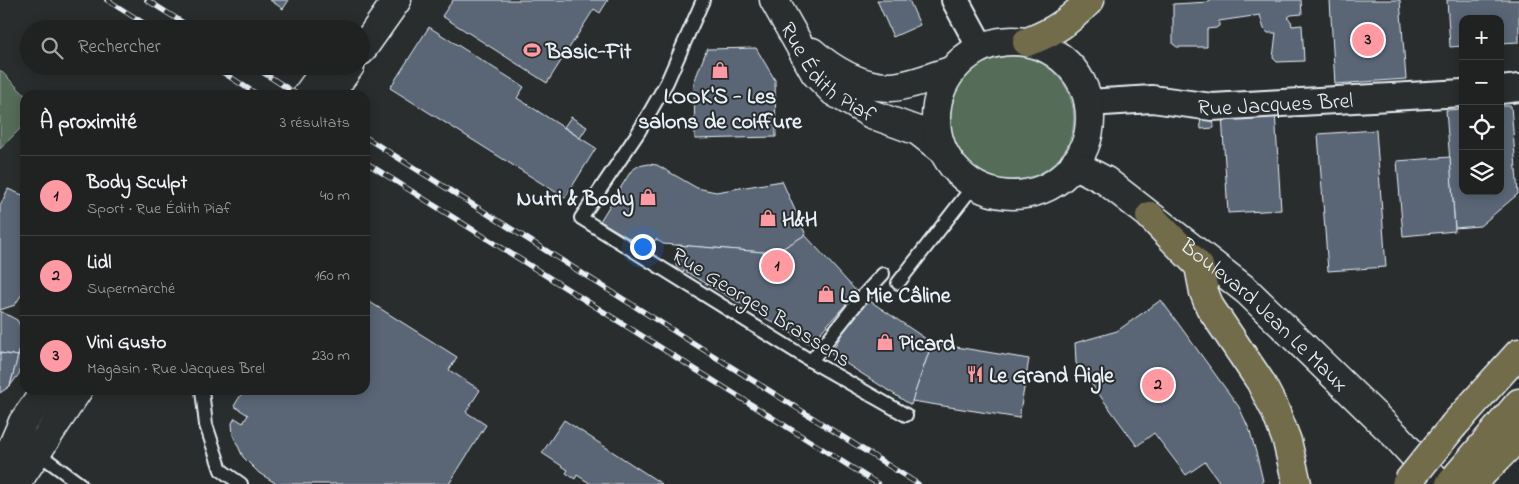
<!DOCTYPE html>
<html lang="fr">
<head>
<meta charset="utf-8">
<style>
  body { margin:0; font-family:"Indie Flower",sans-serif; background:#2d2f2f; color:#f1f3f6 }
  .controls { position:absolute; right:15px; top:15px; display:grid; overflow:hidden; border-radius:10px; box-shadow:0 2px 12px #0003 }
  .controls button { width:45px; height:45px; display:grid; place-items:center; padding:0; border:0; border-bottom:1px solid #3d3f40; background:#202222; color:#f1f3f6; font:25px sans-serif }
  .you { position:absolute; left:642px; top:246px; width:18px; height:18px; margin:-12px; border:4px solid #fff; border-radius:50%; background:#1a73e8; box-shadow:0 0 0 8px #1a73e833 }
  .badge { display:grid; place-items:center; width:32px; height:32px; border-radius:50%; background:#ff9aa2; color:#111; font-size:16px; font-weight:700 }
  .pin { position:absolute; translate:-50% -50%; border:2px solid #fff; box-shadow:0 1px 5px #0006 }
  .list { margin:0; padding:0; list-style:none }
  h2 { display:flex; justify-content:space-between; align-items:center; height:65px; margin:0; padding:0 20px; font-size:21px }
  h2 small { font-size:16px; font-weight:400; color:#a2a4a5 }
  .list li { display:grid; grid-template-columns:32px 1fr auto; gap:15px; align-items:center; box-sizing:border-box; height:80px; padding:0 20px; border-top:1px solid #3d3f40 }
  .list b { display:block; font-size:19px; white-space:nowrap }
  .list p { margin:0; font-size:16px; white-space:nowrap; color:#a2a4a5 }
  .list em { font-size:16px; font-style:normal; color:#a2a4a5 }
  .icon { flex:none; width:28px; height:28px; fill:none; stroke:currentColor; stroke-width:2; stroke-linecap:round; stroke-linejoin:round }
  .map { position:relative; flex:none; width:1519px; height:484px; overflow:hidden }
  .search { position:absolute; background:#202222; box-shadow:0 2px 12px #0003; left:20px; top:20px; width:350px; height:55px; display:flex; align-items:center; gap:12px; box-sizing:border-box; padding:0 18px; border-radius:28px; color:#a2a4a5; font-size:19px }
  .panel { position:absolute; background:#202222; box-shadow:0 2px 12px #0003; left:20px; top:90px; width:350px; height:305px; border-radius:15px }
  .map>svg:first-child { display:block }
</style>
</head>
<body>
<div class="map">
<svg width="1519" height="484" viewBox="0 0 1519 484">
  <rect width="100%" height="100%" fill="#2a2d2e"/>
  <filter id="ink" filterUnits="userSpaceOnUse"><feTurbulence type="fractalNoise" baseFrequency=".02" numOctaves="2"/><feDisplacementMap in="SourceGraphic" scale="10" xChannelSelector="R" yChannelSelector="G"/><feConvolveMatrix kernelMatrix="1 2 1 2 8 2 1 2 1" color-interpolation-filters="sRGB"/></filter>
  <g filter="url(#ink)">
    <g fill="#546c59" stroke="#9eaea8">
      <circle cx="1012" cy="118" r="62"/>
      <polygon points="0,70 25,95 25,124 0,149"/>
    </g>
    <g fill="#5a6676" stroke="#e8f1f8">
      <polygon points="270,0 289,0 283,9"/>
      <polygon points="453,0 608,0 600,13 594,9 547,83 442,16"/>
      <polygon points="877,0 909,0 920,25 893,37"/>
      <polygon points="1209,0 1301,0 1302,14 1291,15 1287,18 1291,21 1292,26 1302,25 1304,61 1277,62 1273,58 1276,33 1268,33 1264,29 1260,15 1219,21 1219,26 1216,28 1207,29 1207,47 1177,47 1173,44 1173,4 1209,2"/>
      <polygon points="1330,0 1400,0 1406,79 1335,84"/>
      <polygon points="1447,0 1519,0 1519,42 1500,43 1500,19 1463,19 1463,46 1450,47"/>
      <polygon points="429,27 524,87 517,98 596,148 565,198 390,88"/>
      <polygon points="756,48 775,80 776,137 695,139 694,82 707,49"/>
      <polygon points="1500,106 1511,106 1518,194 1480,226 1455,228 1446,110 1463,109 1463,191 1500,191"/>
      <polygon points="1275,111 1281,210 1228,213 1222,115"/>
      <polygon points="1213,115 1214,128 1201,129 1200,116"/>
      <polygon points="571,117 587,127 580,138 564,127"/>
      <polygon points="1376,130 1386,267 1328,271 1318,134"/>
      <polygon points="1450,157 1455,231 1403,236 1397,161"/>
      <polygon points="649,164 657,165 697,188 716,192 782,181 806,235 775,253 663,244 656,239 649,250 600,221 631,171 638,166"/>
      <polygon points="8,189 25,196 25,289 15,305 0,310 0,206"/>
      <polygon points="805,235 857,292 810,344 676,266 678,245 775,253"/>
      <polygon points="365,299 457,357 449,370 480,390 466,412 486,425 449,484 277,484 259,473 243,457 233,435 232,423 235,418 243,423 248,415 234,406 244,390 365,390"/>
      <polygon points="867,299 932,343 911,405 831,354 848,322"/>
      <polygon points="1161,300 1239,407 1250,431 1257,456 1263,481 1259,484 1221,484 1205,462 1186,475 1154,433 1137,446 1076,363 1075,343 1117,331"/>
      <polygon points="0,311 17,320 22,329 24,337 18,356 0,353"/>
      <polygon points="24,337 25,342 25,357 18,356"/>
      <polygon points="932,343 1029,359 1019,418 912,401"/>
      <polygon points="0,353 18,356 10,386 0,393"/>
      <polygon points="18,356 25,357 19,374 10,386"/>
      <polygon points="564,420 662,484 591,484 577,475 575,479 566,473 568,470 542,453"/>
    </g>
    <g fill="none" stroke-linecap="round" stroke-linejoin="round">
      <g stroke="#e8f1f8" stroke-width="16">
        <g id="service">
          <polyline points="703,0 667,82 638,133 581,218 811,361 906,415"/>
          <polyline points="898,283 974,185"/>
          <polyline points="811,361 861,298 883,274"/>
          <polyline points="202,390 206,425 221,470 241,484"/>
          <polyline points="35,451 80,484"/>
        </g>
      </g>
      <g stroke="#e8f1f8" stroke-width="30">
        <g id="minor">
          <polyline points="955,0 981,48"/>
          <polyline points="1500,90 1519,88"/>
          <path id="s1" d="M1088 103 1152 99 1212 107 1463 93"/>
        </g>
      </g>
      <g stroke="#e8f1f8" stroke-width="31">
        <g id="secondary">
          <path id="s2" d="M774 0 815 73 834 92 871 114 918 131 941 149"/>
          <circle cx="1013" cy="118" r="77"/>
          <polyline points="361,51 397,0"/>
          <path d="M812 52C832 70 863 88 891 87 911 86 932 76 951 71"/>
          <polyline points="307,95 328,66"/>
          <polyline points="329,95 350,66"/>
          <path id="s3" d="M1074 164 1106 181 1247 291 1395 435 1440 484"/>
          <polyline points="0,475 23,422 46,390"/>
          <polyline points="16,484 78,390"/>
        </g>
      </g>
      <g stroke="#e8f1f8" stroke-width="31">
        <g id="trunk">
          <path d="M1027 42C1055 32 1069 21 1090 0"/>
          <polyline points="1150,216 1199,266 1204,292 1210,307 1260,381 1275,410 1287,441 1297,484"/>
          <polyline points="1454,425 1519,353"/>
          <polyline points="1450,484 1519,403"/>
          <polyline points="1472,484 1519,436"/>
        </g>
      </g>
      <use href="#service" stroke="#2a2d2e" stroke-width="12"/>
      <use href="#minor" stroke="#2a2d2e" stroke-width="26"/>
      <use href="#secondary" stroke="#2a2d2e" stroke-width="28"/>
      <use href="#trunk" stroke="#726c4b" stroke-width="28"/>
      <g stroke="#e8f1f8" stroke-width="5.5">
        <g id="rail">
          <polyline points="107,0 153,29"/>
          <polyline points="147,0 193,29"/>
          <polyline points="213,66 258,95"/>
          <polyline points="253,66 298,95"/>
          <polyline points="365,137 918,484"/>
          <polyline points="365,162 878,484"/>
        </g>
      </g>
      <use href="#rail" stroke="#2a2d2e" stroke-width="4" stroke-dasharray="11" stroke-linecap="butt"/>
      <g stroke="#e8f1f8" stroke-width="31" stroke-linecap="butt">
        <polyline id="trunk-bridge" points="1406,484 1454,425"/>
      </g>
      <use href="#trunk-bridge" stroke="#726c4b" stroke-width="28"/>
    </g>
  </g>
  <defs>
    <g id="stadium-bare" transform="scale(1.35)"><path d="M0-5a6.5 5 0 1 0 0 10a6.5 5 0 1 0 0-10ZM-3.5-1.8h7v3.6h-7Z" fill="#ff9aa2" stroke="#2a2d2e" stroke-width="2.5" paint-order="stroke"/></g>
    <g id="shop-bare" transform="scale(1.35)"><path d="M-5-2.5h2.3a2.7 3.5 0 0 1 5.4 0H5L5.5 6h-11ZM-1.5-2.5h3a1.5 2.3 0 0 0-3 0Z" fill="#ff9aa2" stroke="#2a2d2e" stroke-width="2.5" paint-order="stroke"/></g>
    <g id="restaurant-bare" transform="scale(1.35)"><path d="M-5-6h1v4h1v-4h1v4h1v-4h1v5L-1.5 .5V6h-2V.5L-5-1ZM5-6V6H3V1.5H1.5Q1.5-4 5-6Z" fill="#ff9aa2" stroke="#2a2d2e" stroke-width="2.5" paint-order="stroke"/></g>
  </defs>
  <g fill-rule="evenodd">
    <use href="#stadium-bare" x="532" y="50"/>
    <use href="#shop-bare" x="720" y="70"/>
    <use href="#shop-bare" x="648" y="197"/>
    <use href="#shop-bare" x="768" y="218"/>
    <use href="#shop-bare" x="826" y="294"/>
    <use href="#shop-bare" x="885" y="342"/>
    <use href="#restaurant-bare" x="975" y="374"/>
  </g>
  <g text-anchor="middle" stroke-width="4" stroke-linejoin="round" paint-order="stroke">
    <g font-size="22" font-weight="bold" fill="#e8f1f8" stroke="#2a2d2e" text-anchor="start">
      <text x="546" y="58">Basic-Fit</text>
      <text x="720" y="103" text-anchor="middle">LOOK'S - Les<tspan x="720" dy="25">salons de coiffure</tspan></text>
      <text x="634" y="205" text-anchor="end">Nutri &amp; Body</text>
      <text x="782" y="226">H&amp;H</text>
      <text x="840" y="302">La Mie Câline</text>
      <text x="899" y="350">Picard</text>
      <text x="989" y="382">Le Grand Aigle</text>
    </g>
    <g font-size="22" fill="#e8f1f8" stroke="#2a2d2e">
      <text dy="8" stroke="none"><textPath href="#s2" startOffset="92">Rue Édith Piaf</textPath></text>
      <text dy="8" stroke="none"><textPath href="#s1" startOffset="188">Rue Jacques Brel</textPath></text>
      <text transform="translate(762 306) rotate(32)" y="8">Rue Georges Brassens</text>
      <text dy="8" stroke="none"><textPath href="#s3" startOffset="244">Boulevard Jean Le Maux</textPath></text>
    </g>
  </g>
</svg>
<div class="controls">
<button>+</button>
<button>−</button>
<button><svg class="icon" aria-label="locate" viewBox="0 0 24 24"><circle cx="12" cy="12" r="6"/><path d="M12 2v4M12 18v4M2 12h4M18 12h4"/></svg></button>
<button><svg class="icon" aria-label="layers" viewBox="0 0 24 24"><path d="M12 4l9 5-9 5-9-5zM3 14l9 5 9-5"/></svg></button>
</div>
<div class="you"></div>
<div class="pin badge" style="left:777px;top:266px">1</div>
<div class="pin badge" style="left:1158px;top:385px">2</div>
<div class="pin badge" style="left:1368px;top:40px">3</div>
<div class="search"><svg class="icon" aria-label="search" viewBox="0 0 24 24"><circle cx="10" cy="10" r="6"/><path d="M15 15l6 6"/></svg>Rechercher</div>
<section class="panel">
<h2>À proximité<small>3 résultats</small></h2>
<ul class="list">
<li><span class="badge">1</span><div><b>Body Sculpt</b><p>Sport · Rue Édith Piaf</p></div><em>40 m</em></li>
<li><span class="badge">2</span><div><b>Lidl</b><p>Supermarché</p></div><em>160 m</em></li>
<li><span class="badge">3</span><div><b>Vini Gusto</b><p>Magasin · Rue Jacques Brel</p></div><em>230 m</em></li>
</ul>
</section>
</div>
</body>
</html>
